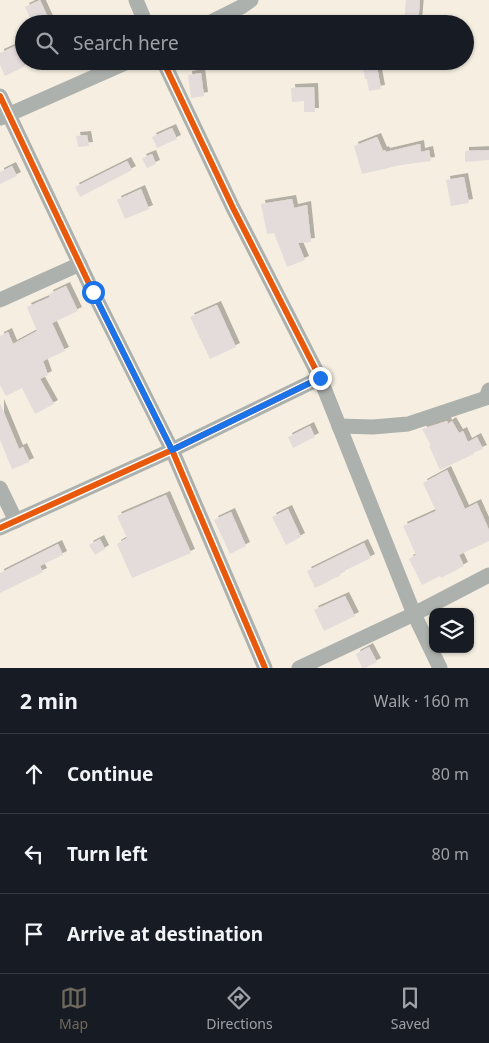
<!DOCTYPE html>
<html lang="en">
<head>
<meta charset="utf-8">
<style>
  body { margin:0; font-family:"Noto Sans",sans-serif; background:#242831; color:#f1f3f6 }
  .controls { position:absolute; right:15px; bottom:15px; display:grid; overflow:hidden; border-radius:10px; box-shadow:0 1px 4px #0004 }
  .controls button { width:45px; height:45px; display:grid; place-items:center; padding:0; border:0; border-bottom:1px solid #363941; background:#171b24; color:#f1f3f6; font:25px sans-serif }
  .stop { position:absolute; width:15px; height:15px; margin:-11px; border:4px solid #1a73e8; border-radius:50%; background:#fff }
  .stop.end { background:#1a73e8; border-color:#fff; box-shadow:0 1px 5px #0008 }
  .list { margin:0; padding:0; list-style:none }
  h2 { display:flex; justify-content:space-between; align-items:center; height:65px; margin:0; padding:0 20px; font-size:21px }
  h2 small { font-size:16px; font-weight:400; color:#9ea1a6 }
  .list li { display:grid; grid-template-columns:32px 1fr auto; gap:15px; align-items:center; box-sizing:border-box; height:80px; padding:0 20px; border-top:1px solid #363941 }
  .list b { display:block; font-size:19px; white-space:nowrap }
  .list em { font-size:16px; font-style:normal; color:#9ea1a6 }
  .icon { flex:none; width:28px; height:28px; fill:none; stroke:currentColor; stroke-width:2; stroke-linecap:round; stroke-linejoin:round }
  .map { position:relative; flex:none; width:489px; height:668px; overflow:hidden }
  .search { position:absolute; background:#171b24; box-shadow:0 1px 4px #0004; left:15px; right:15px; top:15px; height:55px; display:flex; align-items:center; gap:12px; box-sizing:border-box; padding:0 18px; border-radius:28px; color:#9ea1a6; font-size:19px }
  .sheet { height:305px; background:#171b24 }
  nav { display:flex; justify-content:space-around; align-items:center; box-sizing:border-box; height:70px; border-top:1px solid #363941; background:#171b24; font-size:14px; color:#9ea1a6 }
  nav a { display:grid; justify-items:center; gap:2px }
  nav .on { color:#6f695d }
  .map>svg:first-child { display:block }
</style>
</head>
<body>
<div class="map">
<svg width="489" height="668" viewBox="0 0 489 668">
  <defs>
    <filter id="shadow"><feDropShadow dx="4" dy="-4" stdDeviation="0" flood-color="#0004"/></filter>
  </defs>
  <rect width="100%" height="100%" fill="#f5eee1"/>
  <g fill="#e4dcdb" filter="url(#shadow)">
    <polygon points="40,0 51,24 33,24 25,7"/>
    <polygon points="406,0 420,0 418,24 404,24"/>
    <polygon points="24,42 24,67 5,76 0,65 0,53"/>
    <polygon points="362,61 376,61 381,89 369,91 367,79 365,79"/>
    <polygon points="201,73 204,96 191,98 188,75"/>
    <polygon points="314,87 315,112 304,112 304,101 292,102 291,88"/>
    <polygon points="172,128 177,139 157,148 152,137"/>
    <polygon points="87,135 89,146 78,147 76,136"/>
    <polygon points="377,137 383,151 385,150 386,152 420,144 421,152 429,150 431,161 401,165 362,174 354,146"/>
    <polygon points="489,150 489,160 465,162 465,151"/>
    <polygon points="152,154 156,164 147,168 142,158"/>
    <polygon points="127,161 132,170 80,197 75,187"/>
    <polygon points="12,166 17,176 0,184 0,172"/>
    <polygon points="464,177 469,203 451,206 446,180"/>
    <polygon points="141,189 149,209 125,219 117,200"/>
    <polygon points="292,199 294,208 307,205 311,242 298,243 305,260 287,267 274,233 267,234 261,204"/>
    <polygon points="66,286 78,311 52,323 65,351 43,361 48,375 40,379 54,404 35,414 22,388 6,396 0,385 0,336 8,332 13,344 37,331 27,307 50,297 49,294"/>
    <polygon points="217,305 236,347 210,359 190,317"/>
    <polygon points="0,403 19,449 23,447 30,462 12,469 0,440"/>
    <polygon points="447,421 448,424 452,421 459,433 463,431 468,442 477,437 483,449 473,453 474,454 440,470 429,446 431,445 422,429"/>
    <polygon points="310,426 315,437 293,448 288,437"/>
    <polygon points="447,470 465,509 477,503 489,530 489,541 459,555 464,566 441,578 440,576 422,585 409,559 416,555 403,526 436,511 423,483"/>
    <polygon points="166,495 191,553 132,578 117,544 127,538 117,516"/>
    <polygon points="288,509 301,537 286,545 272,517"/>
    <polygon points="231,512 246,546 230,554 214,520"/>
    <polygon points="100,539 105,549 95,555 89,545"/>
    <polygon points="364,543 371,558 340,573 341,575 315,588 307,571"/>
    <polygon points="58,544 63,555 40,566 43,572 0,593 0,573"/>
    <polygon points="345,596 355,616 324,631 314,610"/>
    <polygon points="369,647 377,662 365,668 362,668 356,654"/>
  </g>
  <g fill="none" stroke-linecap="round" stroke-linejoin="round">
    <g stroke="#adb1ad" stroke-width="15">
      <polyline points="136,0 146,24"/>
      <polyline points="207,24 241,7 251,0"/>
      <polyline points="0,96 93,292 172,450 265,668"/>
      <polyline points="1,118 130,61"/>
      <polyline points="0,300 80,264"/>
      <polyline points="320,378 414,614 440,668"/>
      <polyline points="339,426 373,427 408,424 486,398 489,390"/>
      <polyline points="0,488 16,521"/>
      <polyline points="0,528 172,450 320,378 233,208 163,61"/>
      <polyline points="299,668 414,614 489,575"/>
    </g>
    <g stroke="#fff" stroke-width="9">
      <g id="cycleway">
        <polyline points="0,96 93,292 172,450 265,668"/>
        <polyline points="0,528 172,450 320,378 233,208 163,61"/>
      </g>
    </g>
    <use href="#cycleway" stroke="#e8590c" stroke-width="6"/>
  </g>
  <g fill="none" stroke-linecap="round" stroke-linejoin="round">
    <polyline stroke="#1a73e8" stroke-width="6" points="93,292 172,450 320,378"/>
  </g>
</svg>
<div class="controls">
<button><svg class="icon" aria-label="layers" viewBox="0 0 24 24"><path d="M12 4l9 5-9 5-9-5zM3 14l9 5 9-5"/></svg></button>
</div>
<div class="stop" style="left:93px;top:292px"></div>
<div class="stop end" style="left:320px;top:378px"></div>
<div class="search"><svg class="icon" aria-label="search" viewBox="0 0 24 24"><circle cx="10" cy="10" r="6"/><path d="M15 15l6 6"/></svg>Search here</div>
</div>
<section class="sheet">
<h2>2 min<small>Walk · 160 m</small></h2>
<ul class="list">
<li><svg class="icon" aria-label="ahead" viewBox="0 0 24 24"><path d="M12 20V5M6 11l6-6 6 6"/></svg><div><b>Continue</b></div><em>80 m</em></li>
<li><svg class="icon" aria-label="left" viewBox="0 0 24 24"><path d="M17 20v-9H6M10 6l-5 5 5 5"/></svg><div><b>Turn left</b></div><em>80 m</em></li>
<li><svg class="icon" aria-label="arrive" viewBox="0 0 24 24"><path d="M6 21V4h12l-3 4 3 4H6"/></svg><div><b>Arrive at destination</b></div></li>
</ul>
</section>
<nav>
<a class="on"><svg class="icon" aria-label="map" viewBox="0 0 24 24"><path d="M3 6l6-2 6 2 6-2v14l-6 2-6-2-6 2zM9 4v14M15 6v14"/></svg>Map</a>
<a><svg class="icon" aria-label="directions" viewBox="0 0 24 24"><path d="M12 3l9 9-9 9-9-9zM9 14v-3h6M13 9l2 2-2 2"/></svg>Directions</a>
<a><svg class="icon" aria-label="saved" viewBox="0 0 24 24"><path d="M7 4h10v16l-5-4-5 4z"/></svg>Saved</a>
</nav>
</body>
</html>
